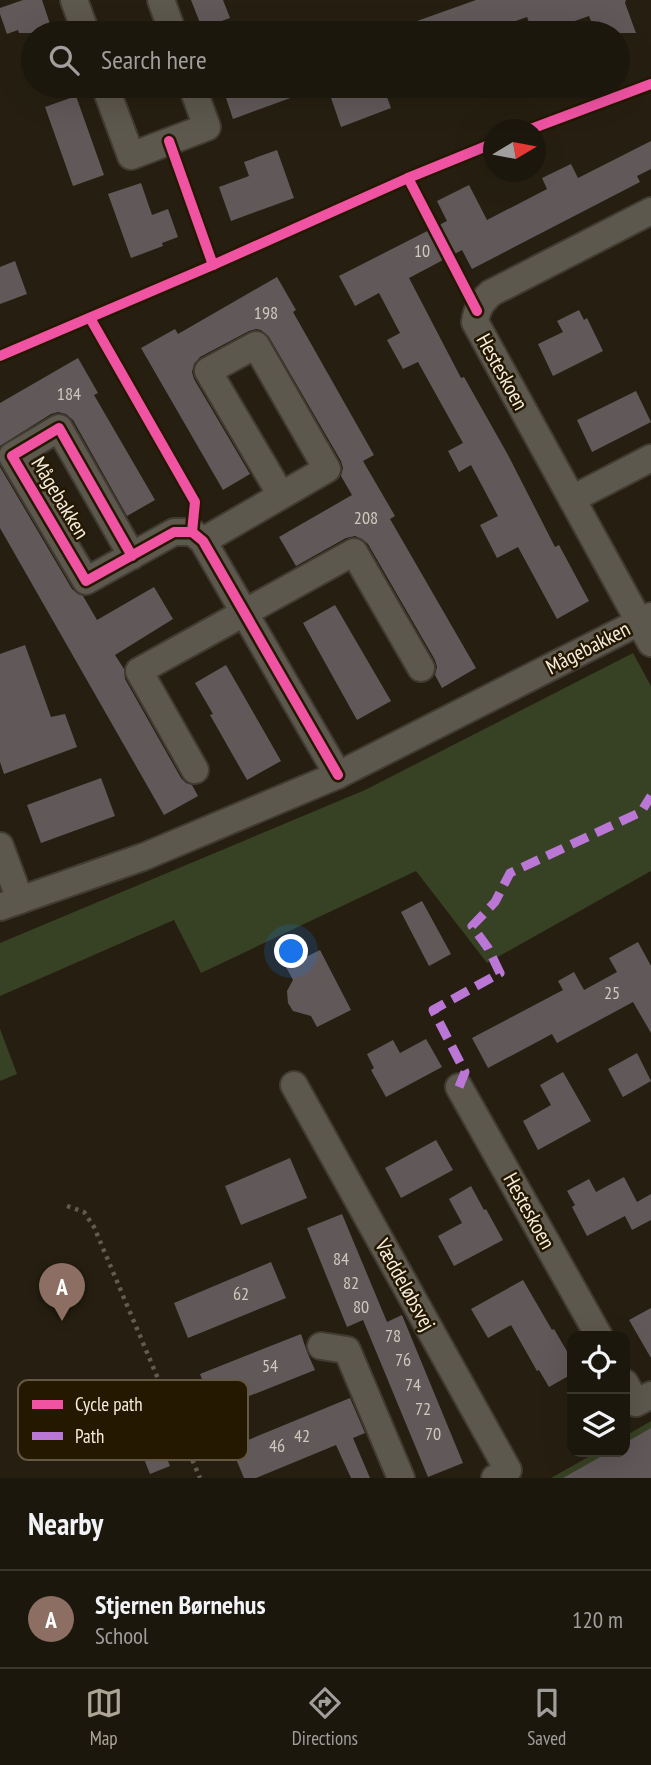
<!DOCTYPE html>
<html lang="en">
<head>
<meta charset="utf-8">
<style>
  body { margin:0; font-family:"PT Sans Narrow",sans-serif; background:#252016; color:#f1f3f6 }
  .controls { position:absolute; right:21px; bottom:21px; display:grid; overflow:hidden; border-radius:14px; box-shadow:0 7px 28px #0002 }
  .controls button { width:63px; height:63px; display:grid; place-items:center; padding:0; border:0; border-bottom:2px solid #3a362e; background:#1c170d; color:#f1f3f6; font:35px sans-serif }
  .compass { position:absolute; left:483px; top:119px; width:63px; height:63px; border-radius:50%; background:#1c170d; box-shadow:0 7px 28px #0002; rotate:80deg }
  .you { position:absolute; left:292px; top:952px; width:24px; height:24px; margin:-18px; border:5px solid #fff; border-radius:50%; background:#1a73e8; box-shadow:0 0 0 10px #1a73e833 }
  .badge { display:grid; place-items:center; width:46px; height:46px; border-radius:50%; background:#ada596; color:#fff; font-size:23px; font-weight:700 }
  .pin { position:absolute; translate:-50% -58px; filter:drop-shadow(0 2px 4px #0008) }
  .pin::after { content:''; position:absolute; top:37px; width:24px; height:21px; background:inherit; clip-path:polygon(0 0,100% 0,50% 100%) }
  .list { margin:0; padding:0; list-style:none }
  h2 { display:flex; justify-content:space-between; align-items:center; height:91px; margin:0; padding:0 28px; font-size:30px }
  h2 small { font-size:23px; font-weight:400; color:#a09f9d }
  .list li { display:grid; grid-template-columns:46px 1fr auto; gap:21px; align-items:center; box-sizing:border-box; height:98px; padding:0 28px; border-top:2px solid #3a362e }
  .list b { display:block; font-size:26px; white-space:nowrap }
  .list p { margin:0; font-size:23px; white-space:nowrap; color:#a09f9d }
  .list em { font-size:23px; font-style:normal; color:#a09f9d }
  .icon { flex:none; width:38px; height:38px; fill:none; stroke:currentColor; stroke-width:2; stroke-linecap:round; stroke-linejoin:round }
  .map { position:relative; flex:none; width:651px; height:1478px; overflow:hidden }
  .search { position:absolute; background:#1c170d; box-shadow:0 7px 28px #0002; left:21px; right:21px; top:21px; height:77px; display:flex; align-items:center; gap:18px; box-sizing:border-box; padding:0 24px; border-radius:38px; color:#a09f9d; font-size:26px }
  .sheet { height:189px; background:#1c170d }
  nav { display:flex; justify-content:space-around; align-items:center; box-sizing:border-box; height:98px; border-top:2px solid #3a362e; background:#1c170d; font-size:19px; color:#a09f9d }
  nav a { display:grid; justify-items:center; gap:4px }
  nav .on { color:#ada596 }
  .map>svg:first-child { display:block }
</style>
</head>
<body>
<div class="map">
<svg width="651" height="1478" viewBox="0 0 651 1478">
  <rect width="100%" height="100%" fill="#261f11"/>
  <g fill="#374123">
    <polygon points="633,653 651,686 651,871 487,963 416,871 201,973 174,920 0,996 0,943 365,790"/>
    <polygon points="0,1029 17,1074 0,1081"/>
    <polygon points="651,1421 651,1478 551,1478 597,1452 625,1452 625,1436"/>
  </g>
  <g fill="#615959">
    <polygon points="23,0 42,0 53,33 19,33 18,30 7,34 0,14 0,8"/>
    <polygon points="191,0 223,0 230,18 202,28"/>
    <polygon points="476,0 626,0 625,3 636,33 596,33 589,16 541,33 533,33 527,17 482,33 389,33 389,31"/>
    <polygon points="222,86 318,86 318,88 233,119"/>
    <polygon points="355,86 383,86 391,108 341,127 330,95"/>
    <polygon points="76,96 104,175 73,186 45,107"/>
    <polygon points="651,141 651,169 637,176 640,182 472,269 462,250 409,278 461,378 464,377 508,455 555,547 559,545 589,601 557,619 518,547 497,558 480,525 498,516 471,465 459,472 448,451 463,443 418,362 403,369 387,340 400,333 379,293 355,306 339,276 447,221 437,201 469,185 487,220 547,189 542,178 571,164 578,178"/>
    <polygon points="277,150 294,198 231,221 219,187 249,176 244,162"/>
    <polygon points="141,183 152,215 168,209 178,237 162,243 163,246 131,258 108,194"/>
    <polygon points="15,261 27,294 0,304 0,267"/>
    <polygon points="277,277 296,310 293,312 374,455 363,461 395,516 390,519 476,668 442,688 435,675 437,667 435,660 368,544 362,539 355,536 346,538 296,566 279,537 352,495 341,476 343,468 341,461 269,337 261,330 256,329 249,331 200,357 194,364 192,372 194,379 250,474 223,490 141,348 175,329 178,334"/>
    <polygon points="579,310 584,320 587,318 603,351 553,376 538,344 563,332 557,321"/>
    <polygon points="78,358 98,393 94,395 155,500 127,516 73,420 66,414 58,412 51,414 0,446 0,403"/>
    <polygon points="636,391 651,422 592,452 577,420"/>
    <polygon points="0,467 72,589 78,594 83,596 97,620 154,587 173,619 115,655 124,669 125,679 181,778 186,783 192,785 198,796 164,815 0,528"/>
    <polygon points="335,605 391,701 357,720 303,623"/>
    <polygon points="25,645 51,717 65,714 77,747 4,774 0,762 0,654"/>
    <polygon points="226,665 281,761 247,780 210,715 213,714 195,683"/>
    <polygon points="101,778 115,816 41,843 27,805"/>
    <polygon points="422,901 451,954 429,966 401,912"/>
    <polygon points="638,942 651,966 651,1033 633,1002 557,1043 552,1034 488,1068 472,1038 563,990 558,981 574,972 584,990 617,972 609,958"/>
    <polygon points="320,950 351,1010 317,1027 311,1016 293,1011 288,1003 287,991 293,980 286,967"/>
    <polygon points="426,1039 442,1067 386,1097 371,1070 374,1068 367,1054 393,1040 400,1053"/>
    <polygon points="637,1053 651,1081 623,1097 608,1069"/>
    <polygon points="563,1072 591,1121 538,1150 523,1121 551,1105 540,1085"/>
    <polygon points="436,1140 453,1170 401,1198 385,1168"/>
    <polygon points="290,1158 307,1198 241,1225 225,1186"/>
    <polygon points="624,1177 637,1202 651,1194 651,1220 632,1230 625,1216 587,1236 572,1207 575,1205 567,1191 589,1179 596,1192"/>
    <polygon points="471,1186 484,1210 486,1209 503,1240 454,1266 438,1236 462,1223 449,1199"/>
    <polygon points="342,1214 387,1322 402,1315 463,1463 428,1477 363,1320 347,1327 307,1228"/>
    <polygon points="271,1262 286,1298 188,1338 174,1303"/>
    <polygon points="523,1280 552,1330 554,1329 572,1360 572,1374 549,1387 539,1370 537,1371 511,1325 488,1338 471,1309"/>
    <polygon points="651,1308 651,1358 629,1320"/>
    <polygon points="301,1334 307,1352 315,1370 214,1410 200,1374"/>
    <polygon points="350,1398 365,1433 353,1438 370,1478 351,1478 336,1445 256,1478 244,1478 231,1447"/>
    <polygon points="651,1428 651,1478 563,1478 609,1452 625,1452 625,1443"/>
    <polygon points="162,1446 170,1466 150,1474 142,1454"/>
  </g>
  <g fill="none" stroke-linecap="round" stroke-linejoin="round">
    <g stroke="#413b32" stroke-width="30">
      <g id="minor">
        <polyline points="74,0 86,33"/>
        <polyline points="161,0 173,33"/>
        <polyline points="105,86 131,156 207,127 192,86"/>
        <path d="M651 211 491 293C481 302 477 309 475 322L651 643"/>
        <polyline points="572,499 651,458"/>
        <polyline points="203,541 327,469 256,345 208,371 281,495"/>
        <polyline points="132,556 59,428 12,456 86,581 174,532 192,532 203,541 338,775"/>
        <polyline points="195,770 139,671 354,552 421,668"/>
        <polyline points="0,846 20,900"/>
        <polyline points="0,907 143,857 338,775 651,616"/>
        <polyline points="294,1085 508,1470 495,1478"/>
        <polyline points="459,1087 599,1336"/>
        <polyline points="321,1346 347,1350 401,1478"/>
        <polyline points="625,1383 636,1403 651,1395"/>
      </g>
    </g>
    <polyline stroke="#615b52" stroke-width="4.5" stroke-dasharray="3.5 5" stroke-linecap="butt" points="67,1206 84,1212 94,1227 200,1478"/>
    <use href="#minor" stroke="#5d584d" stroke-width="26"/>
    <polyline stroke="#ba77d6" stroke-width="9" stroke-dasharray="18 9" stroke-linecap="butt" points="459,1087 465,1072 433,1010 500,973 488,948 472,926 495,902 510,873 641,812 651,796"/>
    <g stroke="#251801" stroke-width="15">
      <g id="cycleway">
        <polyline points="528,130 651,84"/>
        <polyline points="169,141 213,265"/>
        <polyline points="408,178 477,311"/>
        <polyline points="90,318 195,502 192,532"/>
        <polyline points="0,356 213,265 408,178 494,143"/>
        <polyline points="132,556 59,428 12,456 86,581 174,532 192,532 203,541 338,775"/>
      </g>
    </g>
    <use href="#cycleway" stroke="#f153a3" stroke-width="10"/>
  </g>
  <g text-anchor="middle" stroke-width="5" stroke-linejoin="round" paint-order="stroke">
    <g font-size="18" fill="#d1c8bd">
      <text x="422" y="257">10</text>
      <text x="266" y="319">198</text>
      <text x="69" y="400">184</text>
      <text x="366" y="524">208</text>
      <text x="612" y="999">25</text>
      <text x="341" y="1265">84</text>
      <text x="351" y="1289">82</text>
      <text x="241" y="1300">62</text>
      <text x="361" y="1313">80</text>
      <text x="393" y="1342">78</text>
      <text x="403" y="1366">76</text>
      <text x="270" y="1372">54</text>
      <text x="413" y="1391">74</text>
      <text x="423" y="1415">72</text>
      <text x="433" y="1440">70</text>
      <text x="302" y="1442">42</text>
      <text x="277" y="1452">46</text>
    </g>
    <g font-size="21" fill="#f6edde" stroke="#251801">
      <text transform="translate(502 372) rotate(61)" y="7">Hesteskoen</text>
      <text transform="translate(60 498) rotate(59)" y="7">Mågebakken</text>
      <text transform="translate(588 648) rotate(-27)" y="7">Mågebakken</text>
      <text transform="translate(529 1211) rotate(61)" y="7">Hesteskoen</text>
      <text transform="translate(405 1285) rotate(61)" y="7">Væddeløbsvej</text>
    </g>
  </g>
  <rect x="18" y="1380" width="230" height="80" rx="10" fill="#251801" stroke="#645843" stroke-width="2"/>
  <rect x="32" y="1400" width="31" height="9" fill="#f153a3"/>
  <rect x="32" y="1432" width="31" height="8" fill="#ba77d6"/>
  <g font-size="19" fill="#f6edde">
    <text x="75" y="1411">Cycle path</text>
    <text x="75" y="1443">Path</text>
  </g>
</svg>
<div class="controls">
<button><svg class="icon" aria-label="locate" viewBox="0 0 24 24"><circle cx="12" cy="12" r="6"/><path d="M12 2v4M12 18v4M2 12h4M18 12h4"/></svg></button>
<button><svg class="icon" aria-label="layers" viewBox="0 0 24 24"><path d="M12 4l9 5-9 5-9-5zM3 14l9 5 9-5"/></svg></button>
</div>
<svg class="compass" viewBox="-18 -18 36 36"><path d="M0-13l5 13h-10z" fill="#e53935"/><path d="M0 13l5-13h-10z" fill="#a09f9d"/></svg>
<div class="you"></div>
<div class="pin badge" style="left:62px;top:1321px;background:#8d6e63">A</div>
<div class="search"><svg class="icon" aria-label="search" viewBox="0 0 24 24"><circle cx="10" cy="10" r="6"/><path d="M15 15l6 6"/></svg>Search here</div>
</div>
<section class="sheet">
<h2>Nearby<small></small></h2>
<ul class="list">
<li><span class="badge" style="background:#8d6e63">A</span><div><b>Stjernen Børnehus</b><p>School</p></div><em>120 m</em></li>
</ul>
</section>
<nav>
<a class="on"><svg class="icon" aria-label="map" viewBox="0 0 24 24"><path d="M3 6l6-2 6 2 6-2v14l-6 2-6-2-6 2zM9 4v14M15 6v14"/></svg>Map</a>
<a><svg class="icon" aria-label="directions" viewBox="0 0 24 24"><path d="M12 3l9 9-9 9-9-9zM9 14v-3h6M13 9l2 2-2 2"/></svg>Directions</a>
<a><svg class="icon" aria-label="saved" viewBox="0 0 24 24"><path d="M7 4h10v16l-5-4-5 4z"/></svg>Saved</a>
</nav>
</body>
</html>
